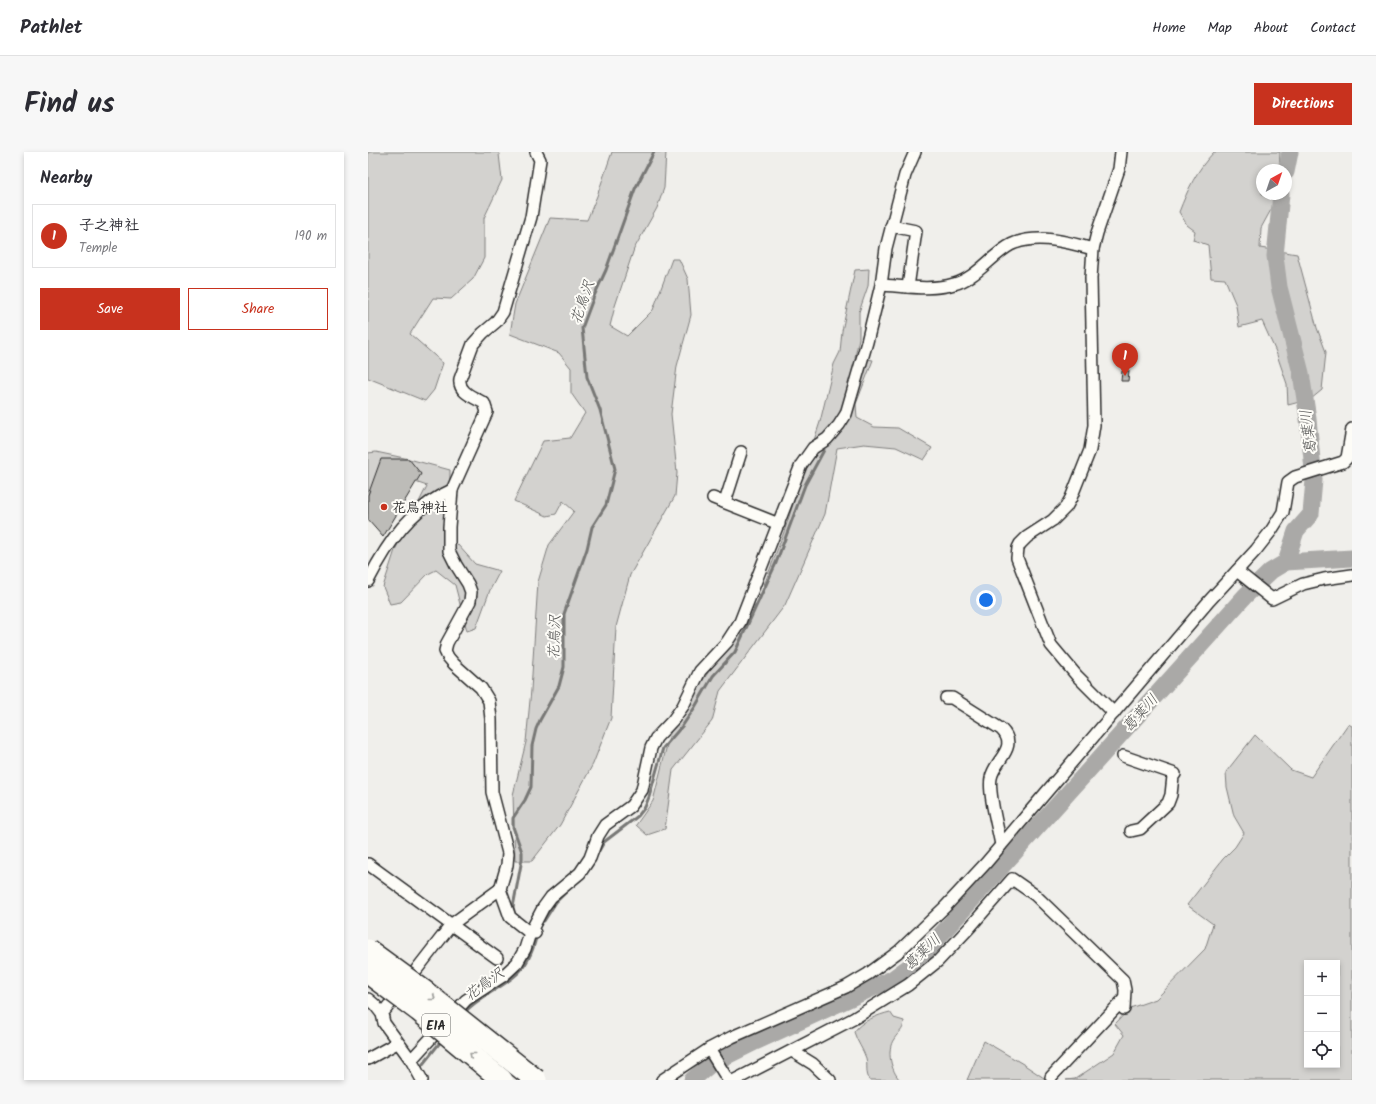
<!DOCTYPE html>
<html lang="en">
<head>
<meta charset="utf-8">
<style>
  body { margin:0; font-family:Kalam,"Klee One",sans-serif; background:#f7f7f7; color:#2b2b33 }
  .controls { position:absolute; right:12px; bottom:12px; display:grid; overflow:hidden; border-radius:0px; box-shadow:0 2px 6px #0003 }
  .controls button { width:36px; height:36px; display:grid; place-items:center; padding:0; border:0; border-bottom:1px solid #e1e1e2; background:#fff; color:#2b2b33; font:20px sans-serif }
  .compass { position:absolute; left:888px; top:12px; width:36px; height:36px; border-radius:50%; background:#fff; box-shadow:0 2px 6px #0003; rotate:40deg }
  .you { position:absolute; left:618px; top:448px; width:14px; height:14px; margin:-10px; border:3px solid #fff; border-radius:50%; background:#1a73e8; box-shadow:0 0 0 6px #1a73e833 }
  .badge { display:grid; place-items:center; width:26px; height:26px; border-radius:50%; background:#c8321e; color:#fff; font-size:13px; font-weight:700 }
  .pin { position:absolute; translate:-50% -33px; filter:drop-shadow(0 1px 2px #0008) }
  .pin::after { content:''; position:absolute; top:21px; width:14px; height:12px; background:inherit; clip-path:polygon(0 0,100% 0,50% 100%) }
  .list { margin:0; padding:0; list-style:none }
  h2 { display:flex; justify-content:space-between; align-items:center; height:52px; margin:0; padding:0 16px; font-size:17px }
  h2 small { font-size:13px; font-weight:400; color:#7c7c81 }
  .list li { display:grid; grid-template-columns:26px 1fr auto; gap:12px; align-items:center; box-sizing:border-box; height:64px; margin:0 8px 8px; padding:0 8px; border:1px solid #e1e1e2; border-radius:0px }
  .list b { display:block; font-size:15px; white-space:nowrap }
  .list p { margin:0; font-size:13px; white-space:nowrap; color:#7c7c81 }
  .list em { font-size:13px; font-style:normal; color:#7c7c81 }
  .actions { display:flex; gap:8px; padding:12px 16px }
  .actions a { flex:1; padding:9px 0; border:1px solid #c8321e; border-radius:0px; text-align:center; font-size:14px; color:#c8321e }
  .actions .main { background:#c8321e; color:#fff }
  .icon { flex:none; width:22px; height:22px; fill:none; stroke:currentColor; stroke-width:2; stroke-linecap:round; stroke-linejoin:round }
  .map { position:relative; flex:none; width:984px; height:928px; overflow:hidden; border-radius:0px }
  header { display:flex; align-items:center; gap:24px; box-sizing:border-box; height:56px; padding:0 20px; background:#fff; border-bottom:1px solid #e1e1e2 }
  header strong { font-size:19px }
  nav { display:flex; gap:22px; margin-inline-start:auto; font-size:14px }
  .intro { display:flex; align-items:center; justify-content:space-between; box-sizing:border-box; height:96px; padding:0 24px }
  h1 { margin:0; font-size:28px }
  .button { padding:10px 18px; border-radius:0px; background:#c8321e; color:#fff; font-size:14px; font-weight:700 }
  main { display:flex; gap:24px; padding:0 24px }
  aside { flex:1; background:#fff; border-radius:0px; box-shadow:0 2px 6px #0003 }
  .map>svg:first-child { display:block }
</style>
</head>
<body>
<header>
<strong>Pathlet</strong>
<nav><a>Home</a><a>Map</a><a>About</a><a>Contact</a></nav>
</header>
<div class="intro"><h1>Find us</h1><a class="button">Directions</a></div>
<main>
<aside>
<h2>Nearby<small></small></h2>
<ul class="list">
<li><span class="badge">1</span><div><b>子之神社</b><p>Temple</p></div><em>190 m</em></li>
</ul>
<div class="actions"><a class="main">Save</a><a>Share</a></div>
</aside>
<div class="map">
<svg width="984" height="928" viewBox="0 0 984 928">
  <rect width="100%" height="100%" fill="#f0efeb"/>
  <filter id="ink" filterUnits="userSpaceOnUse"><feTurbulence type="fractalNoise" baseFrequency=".025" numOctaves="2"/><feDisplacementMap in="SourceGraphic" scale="8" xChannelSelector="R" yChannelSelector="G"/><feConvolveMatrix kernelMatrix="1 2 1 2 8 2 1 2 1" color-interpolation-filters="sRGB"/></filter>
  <g filter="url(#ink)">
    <g fill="#d3d2cf" stroke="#7f7e7d" fill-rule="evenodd">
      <polygon points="0,0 132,0 131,2 134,28 116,66 116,106 105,127 83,147 65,146 42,182 75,211 66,238 57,249 0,226"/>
      <polygon points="244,0 298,0 296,36 289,56 266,97 247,154 242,174 259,184 285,158 304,107 311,107 320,127 323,163 309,214 303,262 309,321 307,344 262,423 248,475 243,566 225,612 192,673 164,709 147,709 145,643 158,590 163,538 170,430 181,393 206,359 195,349 188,362 179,364 146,349 175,289 202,286 217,261 203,241 203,216 191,201 142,182 147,152 182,66 219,68 229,44"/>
      <path d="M846 0H912L911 18H894V42H907L905 54 893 76 892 96 929 102 949 176 958 200 954 238 943 247 920 253 919 232 908 200 894 169 871 175 868 153 857 127 843 126 840 93 825 88 827 79 819 73 811 60C820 37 828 19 846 0Z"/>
      <polygon points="501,117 500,134 491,160 491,186 487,205 505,208 488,252 489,266 506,275 530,276 564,296 556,308 528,295 496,292 469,296 457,362 417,453 352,539 344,569 305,618 297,677 279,683 268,673 285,649 303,577 339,522 390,449 416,380 452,270 466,212 472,200 474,179 487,118"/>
      <polygon points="8,300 41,307 82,318 81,383 107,412 132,419 122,438 108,476 99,479 87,433 68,418 60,422 33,450 22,452 15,435 27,398 59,334 24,322 0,362 0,301"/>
      <path d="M980 572 984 574V928H698L707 927 746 901 756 883 747 872 762 856 788 847 837 797 845 772 819 753 855 707 867 695 876 681 866 664 859 635 858 620 887 583 923 618 943 625ZM939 811H969V913H939Z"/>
      <path d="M522 860 526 866 536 869C535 880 531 879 526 887 518 898 523 919 532 928H502C497 922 500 914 498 906 495 897 489 890 486 880 493 869 510 863 522 860Z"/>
      <polygon points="616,889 655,912 679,928 599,928"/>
    </g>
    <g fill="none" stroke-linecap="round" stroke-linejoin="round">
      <g stroke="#777775" stroke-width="3">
        <polyline points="228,704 236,690 270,664 277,655 281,645 295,596 315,573 327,555 345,524 367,500 408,411 437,333 456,298"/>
        <polyline points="147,763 145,755 154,707 154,700 145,675 145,666 157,648 163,635 164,594 168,577 172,568 191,534 196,515 196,462 219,397 224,375 238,353 247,317 232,258 219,225 214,176 226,144 238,118 267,37 286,0"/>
        <polyline points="176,769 188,750 202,736"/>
        <path d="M96 861C111 844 133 837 149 822 159 813 165 798 168 786L166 783"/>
        <polyline points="51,917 74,888"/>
      </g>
      <g stroke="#aaa9a7" stroke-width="17">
        <polyline points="918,20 922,0"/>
        <polyline points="918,410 984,406"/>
        <polyline points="324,928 343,912 387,890 524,827 550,808 877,444 903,419 918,410 928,379 943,362 946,328 940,267 933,221 911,135 907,104 913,42"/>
      </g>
    </g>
    <g fill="#bdbcb8" stroke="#2b2b2b">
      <polygon points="754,219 761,219 760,229 753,229"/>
      <polygon points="13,307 41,307 53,322 15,385 0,368 0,343"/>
    </g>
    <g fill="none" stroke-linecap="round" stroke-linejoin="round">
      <g stroke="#2b2b2b" stroke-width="14">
        <g id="minor">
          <polyline points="523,74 548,79 540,135"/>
          <path d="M513 133C536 134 563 139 586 132 602 128 614 115 626 105 632 100 640 93 647 91 672 82 700 90 725 97"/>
          <polyline points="345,346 411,372"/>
          <polyline points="357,350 373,300"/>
          <polyline points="869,419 904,447 935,432 956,427 984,423"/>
          <path d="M0 429C20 390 43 356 84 338"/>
          <path d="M578 546H584L633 577C652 596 626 608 623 626 620 641 630 676 633 693"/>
          <polyline points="746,561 709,524 683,493 649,406 650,396 652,392 659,385 685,368 698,355 703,346 722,298 726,273 723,126 725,97 729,81 751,17 753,0"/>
          <polyline points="755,604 807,622 805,624 803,643 800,651 772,677 763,679"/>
          <polyline points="0,712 129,806"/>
          <path d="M167 781H162L142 765 132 737 139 713 140 701 124 640 123 567 121 549 113 536 86 512 80 505 77 499 79 491 102 449 103 440 100 432 88 413 81 399V375L84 338 119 260 116 251C105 245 90 240 92 227L105 192 115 181 128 170 135 160 163 65 172 8 168 0"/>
          <polyline points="0,847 7,853 14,862 16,871 43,908 54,928"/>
          <polyline points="14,862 84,772 132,737"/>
          <polyline points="341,897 360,928"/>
          <polyline points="424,899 445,912 462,928"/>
          <polyline points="0,907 29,891"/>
          <polyline points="43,908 98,848 135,824 149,811 157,797 162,781 175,756 183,745 212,721 222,706 230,684 237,673 263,654 274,638 283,596 288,586 305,568 315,554 332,519 359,490 372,470 433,313 445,296 459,287 471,273 478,262 499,190 513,133 518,96 537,23 547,0"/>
          <polyline points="683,925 756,847"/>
          <polyline points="294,928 341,897 364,885 478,835 500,822 530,800 577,755 618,711 841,449 888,398 903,379 915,360 920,330 927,325 975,310 979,306 984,277"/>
          <polyline points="367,928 485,867 540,833 570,809 603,774 644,727 667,743 755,828 757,838 756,857"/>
        </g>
      </g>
      <use href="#minor" stroke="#fdfcf7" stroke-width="11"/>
      <g stroke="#2b2b2b" stroke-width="24" stroke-linecap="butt">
        <g id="motorway-bridge">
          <polyline points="0,798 56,839 168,928"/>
          <polyline points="0,821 51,859 134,928"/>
        </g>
      </g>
      <use href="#motorway-bridge" stroke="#fdfcf7" stroke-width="21"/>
    </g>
    <defs><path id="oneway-chevron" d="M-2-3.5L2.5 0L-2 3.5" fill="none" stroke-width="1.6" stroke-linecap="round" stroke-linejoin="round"/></defs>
    <g stroke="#9e9e9b">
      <use href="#oneway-chevron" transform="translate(65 846) rotate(38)"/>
      <use href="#oneway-chevron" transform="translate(104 903) rotate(-141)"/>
    </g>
  </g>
  <circle fill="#c8321e" stroke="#fdfcf7" stroke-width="1.5" cx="16" cy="355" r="4"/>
  <g text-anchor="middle" stroke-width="4" stroke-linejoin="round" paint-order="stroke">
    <rect fill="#fdfcf7" stroke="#6a6a68" stroke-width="1" x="54" y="862" width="28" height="22" rx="3"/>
    <g font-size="13" font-weight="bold" fill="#2b2b2b">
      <text x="68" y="878">E1A</text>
    </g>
    <g font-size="14" font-weight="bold" fill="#2b2b2b" stroke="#fdfcf7" text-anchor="start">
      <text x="24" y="360">花鳥神社</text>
    </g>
    <g font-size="15" font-style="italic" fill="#575756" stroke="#fdfcf7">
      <text transform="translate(214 150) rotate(-71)" y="5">花鳥沢</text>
      <text transform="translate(940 280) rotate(-97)" y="5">葛葉川</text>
      <text transform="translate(186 485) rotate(-88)" y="5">花鳥沢</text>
      <text transform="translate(772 561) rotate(-48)" y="5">葛葉川</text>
      <text transform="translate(554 800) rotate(-44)" y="5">葛葉川</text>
      <text transform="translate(116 832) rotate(-36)" y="5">花鳥沢</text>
    </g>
  </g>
</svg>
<div class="controls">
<button>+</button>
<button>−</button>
<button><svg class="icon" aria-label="locate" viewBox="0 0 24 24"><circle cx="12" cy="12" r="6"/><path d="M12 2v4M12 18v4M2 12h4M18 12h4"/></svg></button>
</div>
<svg class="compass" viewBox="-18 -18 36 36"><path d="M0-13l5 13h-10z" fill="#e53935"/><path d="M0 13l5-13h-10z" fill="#7c7c81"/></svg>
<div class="you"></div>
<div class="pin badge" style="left:757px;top:224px">1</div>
</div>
</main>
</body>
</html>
